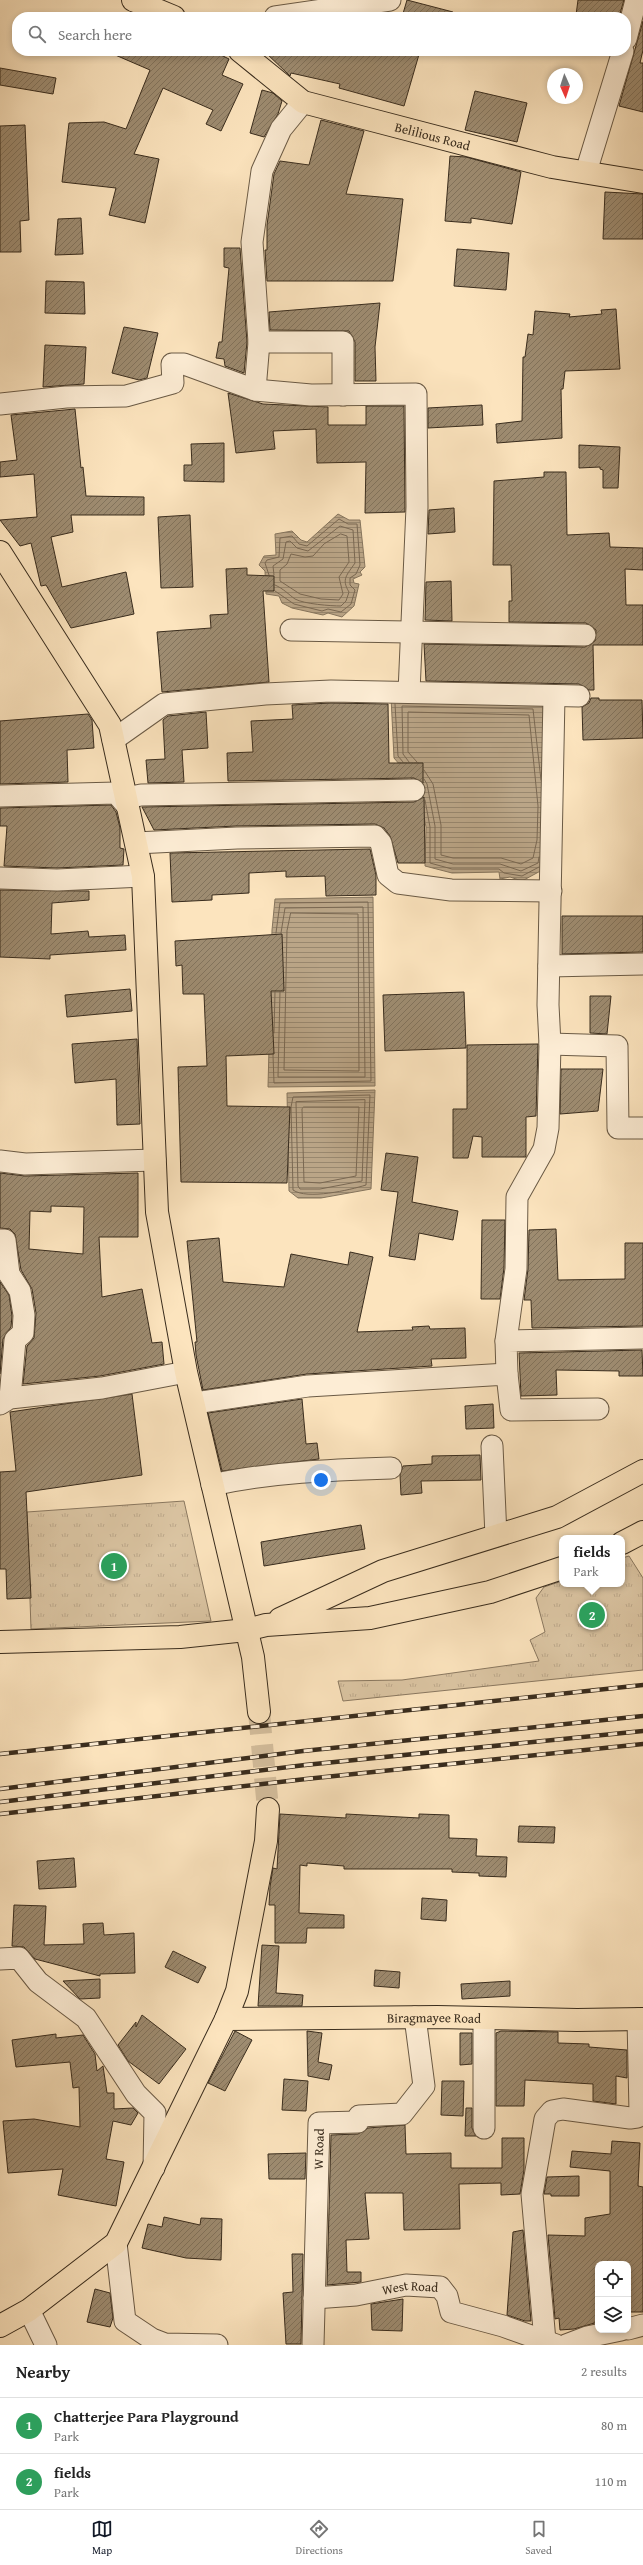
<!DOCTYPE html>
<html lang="en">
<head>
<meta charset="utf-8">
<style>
  body { margin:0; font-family:"Gentium Book Plus",serif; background:#f6f6f6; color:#222 }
  .controls { position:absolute; right:12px; bottom:12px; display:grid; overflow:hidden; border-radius:8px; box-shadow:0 2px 6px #0003 }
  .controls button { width:36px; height:36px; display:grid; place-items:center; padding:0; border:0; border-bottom:1px solid #e0e0e0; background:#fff; color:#222; font:20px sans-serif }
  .compass { position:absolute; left:547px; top:68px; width:36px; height:36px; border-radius:50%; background:#fff; box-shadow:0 2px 6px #0003; rotate:177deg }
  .you { position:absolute; left:321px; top:1480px; width:14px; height:14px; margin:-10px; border:3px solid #fff; border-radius:50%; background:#1a73e8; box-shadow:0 0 0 6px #1a73e833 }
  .badge { display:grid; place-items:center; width:26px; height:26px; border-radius:50%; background:#111827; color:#fff; font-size:13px; font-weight:700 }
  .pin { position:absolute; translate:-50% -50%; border:2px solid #fff; box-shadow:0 1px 4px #0006 }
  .popup { position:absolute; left:559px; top:1535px; width:66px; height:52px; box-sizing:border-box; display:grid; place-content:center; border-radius:8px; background:#fff; filter:drop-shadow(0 1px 3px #0005); font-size:13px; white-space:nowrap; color:#767676 }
  .popup b { font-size:15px; color:#222 }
  .popup::after { content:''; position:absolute; left:50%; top:100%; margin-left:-8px; border:8px solid transparent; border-top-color:#fff }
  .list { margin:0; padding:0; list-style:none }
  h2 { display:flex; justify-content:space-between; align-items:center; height:52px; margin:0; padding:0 16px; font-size:17px }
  h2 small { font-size:13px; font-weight:400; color:#767676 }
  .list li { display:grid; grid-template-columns:26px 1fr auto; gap:12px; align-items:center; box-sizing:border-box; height:56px; padding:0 16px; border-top:1px solid #e0e0e0 }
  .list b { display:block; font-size:15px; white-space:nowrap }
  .list p { margin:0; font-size:13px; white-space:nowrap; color:#767676 }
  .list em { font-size:13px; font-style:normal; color:#767676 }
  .icon { flex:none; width:22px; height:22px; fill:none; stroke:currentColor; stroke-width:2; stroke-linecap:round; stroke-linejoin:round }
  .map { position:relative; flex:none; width:643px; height:2345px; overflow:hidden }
  .search { position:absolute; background:#fff; box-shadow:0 2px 6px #0003; left:12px; right:12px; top:12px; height:44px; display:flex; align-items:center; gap:10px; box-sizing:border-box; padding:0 14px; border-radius:16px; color:#767676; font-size:15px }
  .sheet { height:164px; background:#fff }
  nav { display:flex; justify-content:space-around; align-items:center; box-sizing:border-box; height:56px; border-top:1px solid #e0e0e0; background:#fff; font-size:11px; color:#767676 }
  nav a { display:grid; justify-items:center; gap:2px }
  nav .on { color:#111827 }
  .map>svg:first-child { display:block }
</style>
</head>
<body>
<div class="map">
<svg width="643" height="2345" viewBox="0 0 643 2345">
  <defs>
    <pattern id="park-tufts" width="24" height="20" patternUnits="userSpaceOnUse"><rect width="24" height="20" fill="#dbc5a3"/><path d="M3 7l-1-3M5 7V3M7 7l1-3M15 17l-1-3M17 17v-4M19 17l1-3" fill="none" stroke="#bda98c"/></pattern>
    <pattern id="water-rules" width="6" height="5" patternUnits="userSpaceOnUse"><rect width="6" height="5" fill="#baa587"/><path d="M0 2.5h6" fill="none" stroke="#98876e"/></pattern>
    <pattern id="building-hatch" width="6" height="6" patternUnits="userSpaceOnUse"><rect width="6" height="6" fill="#9e8c71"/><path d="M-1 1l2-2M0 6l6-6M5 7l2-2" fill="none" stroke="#82735c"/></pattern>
  </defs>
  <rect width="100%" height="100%" fill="#fce4be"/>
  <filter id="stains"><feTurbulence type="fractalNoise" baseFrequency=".005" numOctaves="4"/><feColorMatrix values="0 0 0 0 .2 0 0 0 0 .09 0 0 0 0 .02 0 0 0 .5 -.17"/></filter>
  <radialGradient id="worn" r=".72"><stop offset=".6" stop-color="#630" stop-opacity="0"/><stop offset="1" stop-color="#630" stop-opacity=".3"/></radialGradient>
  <g fill="url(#park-tufts)" stroke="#8a7860">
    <polygon points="184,1501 211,1621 31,1629 27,1512"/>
    <polygon points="629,1556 643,1578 643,1670 343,1701 338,1681 402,1680 539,1661 530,1640 545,1632 536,1598 544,1587 562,1581 562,1584 622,1584 622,1558"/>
  </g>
  <g fill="url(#water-rules)" stroke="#86755d">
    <polygon points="338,514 349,520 360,520 365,567 360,572 362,575 353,579 354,583 359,584 354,606 342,617 328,613 323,615 292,608 282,603 279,596 266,594 265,571 259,565 264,556 276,555 275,534 292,531 301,540 307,542"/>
    <polygon points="391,697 543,700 546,868 522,881 510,877 500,879 499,872 452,873 425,866 426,827 418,786 394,758"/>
    <polygon points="373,897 375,1086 268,1087 272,930 275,899"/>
    <polygon points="375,1090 371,1189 321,1198 298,1198 289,1191 287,1093"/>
  </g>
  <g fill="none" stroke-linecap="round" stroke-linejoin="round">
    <g stroke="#7a6852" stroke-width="1">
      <polygon points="341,534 347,536 349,562 339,577 343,594 339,600 321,599 300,594 280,581 280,570 287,564 291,554 305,557 313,556 324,544"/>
      <polyline points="269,575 265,563 267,560 279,557 280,538 292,536 299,544 307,546 339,519 348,524 357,524 360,565 356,574 350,578 350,585 355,590 351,604 341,612 328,609 322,611 294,604 275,591"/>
      <path d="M274 575 273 566 283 559 286 542 290 541 297 548 308 551 340 526 353 530 355 563C347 575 341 579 349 592L346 601 341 606C331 606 304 604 295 599 288 594 284 589 275 585"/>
      <polyline points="395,704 398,756 403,762"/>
      <polyline points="409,762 403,754 402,706 533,709 541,780"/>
      <polyline points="417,762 408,752 408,712 529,715 538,806 537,840 533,858 521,864 501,858 453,858 441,855 441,825 433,784 424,770"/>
      <polyline points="424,779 427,784 435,826 435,859 453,864 500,864 521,871 538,863 539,857"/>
      <polyline points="425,800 430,827 430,863 452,869 499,869 504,873 522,876 539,867"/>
      <polygon points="291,913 358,914 359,1071 284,1070 287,931"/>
      <polyline points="280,992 278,1077 365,1077 363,907 285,908 281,933"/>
      <polyline points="274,1033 275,992"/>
      <polyline points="273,1055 274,1083 371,1081 368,902 280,903 276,933"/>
      <polygon points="365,1100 362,1181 320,1189 300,1189 298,1186 296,1102"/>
      <path d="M291 1107 293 1097 370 1095 366 1185C350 1190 307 1200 293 1190L291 1107"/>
      <polygon points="304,1107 359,1107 356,1176 320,1183 304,1182 302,1109"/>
    </g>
  </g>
  <g fill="url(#building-hatch)" stroke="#392c1d" fill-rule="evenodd">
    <polygon points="407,0 453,12 453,17 402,17"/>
    <polygon points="578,0 624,0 619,17 576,15"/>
    <polygon points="643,21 643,50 640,63 643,63 643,112 619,106"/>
    <polygon points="106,51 213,51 229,59 222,75 243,84 221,131 206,124 213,110 163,88 134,154 159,159 145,223 109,215 116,188 62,182 69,123 104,122 126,129 150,70"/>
    <polygon points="264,51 420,51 404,106 339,88 340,84 291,73 290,76"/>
    <polygon points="0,68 56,78 53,94 0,85"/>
    <polygon points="262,90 273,93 282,101 278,114 264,137 250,133"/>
    <polygon points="475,91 527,103 517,142 465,130"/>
    <polygon points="321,120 364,131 346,194 403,199 393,281 267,281 265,250 267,250 267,225 274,174 280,161 309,165"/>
    <polygon points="25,125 29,220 20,221 21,252 0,252 0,126"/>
    <polygon points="450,156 466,157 521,172 512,224 471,218 471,223 445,221"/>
    <polygon points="605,192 643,194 643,239 603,239"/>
    <polygon points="81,218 83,254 55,255 58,219"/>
    <polygon points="224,248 240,248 247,342 244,373 225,366 224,359 216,358 219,342 222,342 229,268 224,267"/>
    <polygon points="457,249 509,253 506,290 454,286"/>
    <polygon points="46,281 84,282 85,314 45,313"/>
    <polygon points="380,303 375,347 376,381 355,381 355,342 349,331 270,330 269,312"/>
    <polygon points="616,309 620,369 565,371 563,389 561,389 562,438 497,443 496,424 522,421 523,357 525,357 528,334 533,335 535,311 570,314 569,317 602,314 601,310"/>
    <polygon points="124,327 158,333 147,378 139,380 112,373"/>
    <polygon points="45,345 86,347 84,384 43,387"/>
    <polygon points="228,393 263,404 328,407 328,425 366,425 366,406 404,406 405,512 365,513 366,462 317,463 316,429 273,431 275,449 236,453"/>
    <polygon points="482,405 483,425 428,428 428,408"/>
    <polygon points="75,409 81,468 83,467 86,496 144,497 144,515 71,515 73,532 51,537 62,587 126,572 134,614 71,628 46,585 41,586 31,543 20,546 0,520 37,517 34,474 0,477 0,462 17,460 11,415"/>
    <polygon points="224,443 224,482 184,481 184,465 192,465 191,444"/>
    <polygon points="579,445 620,447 618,488 603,488 603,470 600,469 600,467 579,468"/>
    <polygon points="544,472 566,472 567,535 609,533 610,547 643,548 643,570 625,569 626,605 643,605 643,645 593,645 594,690 589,690 579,684 426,681 424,644 585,647 595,641 596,630 586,623 509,622 509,601 512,601 511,565 493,565 494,481 544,477"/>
    <polygon points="454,508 455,532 428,534 429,510"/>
    <polygon points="190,515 193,587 161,588 158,517"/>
    <polygon points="247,568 247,575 274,576 274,591 263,591 269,682 162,692 157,632 211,628 210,615 228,614 226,569"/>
    <polygon points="451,581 452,621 425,620 426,582"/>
    <polygon points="591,698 599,698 599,700 642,700 643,738 583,740 582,707 589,703"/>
    <polygon points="331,703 388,704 389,763 423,763 423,783 414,778 228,781 227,753 253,752 251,721 293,719 292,705"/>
    <polygon points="206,712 208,748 182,750 184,782 148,783 146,760 165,759 163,720 168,716"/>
    <polygon points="88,714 92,720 94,748 67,750 68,782 0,784 0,721"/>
    <polygon points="424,797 425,863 398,863 390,836 384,828 375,824 236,826 154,830 142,807 414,802"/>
    <polygon points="111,805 116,812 120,828 120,848 124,849 123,865 57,868 4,866 7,826 0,826 0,808"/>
    <polygon points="370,849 376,875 376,895 326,896 325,876 286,877 286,871 249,873 249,893 212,895 212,900 172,902 170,853"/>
    <polygon points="0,890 89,891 89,900 52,903 51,934 88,931 89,937 125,935 126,950 50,955 50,959 0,957"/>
    <polygon points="562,916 643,916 643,952 562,954"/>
    <polygon points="282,934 284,991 271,991 274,1054 226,1056 227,1106 290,1107 287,1183 181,1182 178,1067 207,1066 204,994 183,994 182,965 176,966 175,941"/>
    <polygon points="130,989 132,1011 67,1017 65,995"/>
    <polygon points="464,992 466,1048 385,1051 383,995"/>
    <polygon points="590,996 611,996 607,1034 590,1033"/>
    <polygon points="137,1039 140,1124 117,1125 116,1079 75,1083 72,1044"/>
    <polygon points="538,1044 536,1116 526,1117 526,1157 482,1157 482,1137 473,1136 468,1158 453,1158 453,1109 467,1109 467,1045"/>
    <polygon points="561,1069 603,1069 598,1111 560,1114"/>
    <polygon points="386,1153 418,1157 412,1202 458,1211 453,1240 419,1233 415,1260 389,1256 398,1192 381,1190"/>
    <path d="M0 1173 25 1176 138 1173V1237H99L102 1297 142 1289 152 1343 162 1342 164 1364 100 1376 23 1384 27 1346 34 1338 36 1313 32 1289 21 1270 15 1234 10 1229 0 1228ZM51 1206 84 1207 83 1254 29 1249 30 1211 51 1212Z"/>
    <polygon points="482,1220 505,1220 504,1268 500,1299 481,1299"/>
    <polygon points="556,1229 558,1280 625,1279 625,1243 643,1243 643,1326 532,1328 531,1300 524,1300 528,1269 529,1230"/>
    <polygon points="219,1238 223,1282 284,1287 291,1254 348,1265 350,1252 373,1257 357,1332 413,1330 412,1327 429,1326 430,1329 465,1328 466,1358 431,1359 432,1366 307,1374 203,1390 196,1355 195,1342 197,1342 187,1241"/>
    <polygon points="0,1282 9,1295 12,1316 11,1327 3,1339 0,1374"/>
    <polygon points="642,1350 643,1376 619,1376 619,1371 556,1370 557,1395 521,1396 519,1353"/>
    <polygon points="132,1394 142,1475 26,1492 31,1598 7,1599 6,1569 0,1569 0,1472 16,1471 10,1412"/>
    <polygon points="302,1399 306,1444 317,1443 319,1459 222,1471 208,1413"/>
    <polygon points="493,1404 494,1428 466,1429 465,1406"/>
    <polygon points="480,1455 481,1480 421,1481 422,1493 401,1495 400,1475 403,1466 432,1464 432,1456"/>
    <polygon points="361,1525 365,1549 264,1566 261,1542"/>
    <polygon points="280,1814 346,1818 346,1814 419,1818 419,1814 449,1815 449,1838 477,1839 476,1856 507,1857 506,1877 479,1876 479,1873 452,1872 452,1869 344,1869 344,1866 307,1863 307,1866 300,1865 299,1913 344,1915 344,1928 307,1928 306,1943 275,1943 275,1905 269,1905 270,1887 273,1868 277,1869"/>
    <polygon points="519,1826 555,1827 554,1843 518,1842"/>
    <polygon points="74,1858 76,1887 39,1889 37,1861"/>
    <polygon points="422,1898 447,1900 446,1921 421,1919"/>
    <polygon points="14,1905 46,1906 44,1945 84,1944 83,1924 103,1923 104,1935 134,1933 135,1973 100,1974 100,1976 35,1959 24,1947 12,1946"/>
    <polygon points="262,1945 279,1946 276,1993 303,1995 302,2006 258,2006"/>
    <polygon points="173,1951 206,1967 198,1983 165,1967"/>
    <polygon points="375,1970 400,1972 399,1988 374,1986"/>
    <polygon points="100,1979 100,1998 80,1999 63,1981"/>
    <polygon points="510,1981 510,1996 462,1999 461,1984"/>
    <polygon points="142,2015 186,2049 159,2084 128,2061 118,2045 136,2022 136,2027"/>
    <polygon points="235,2031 252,2040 225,2091 208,2083"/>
    <polygon points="307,2031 322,2033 318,2062 332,2065 329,2080 308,2076"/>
    <polygon points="501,2031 558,2032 558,2043 589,2044 589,2047 627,2050 627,2078 616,2076 616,2104 593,2101 593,2084 525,2080 524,2106 496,2106 496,2033"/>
    <polygon points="460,2033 472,2033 472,2064 460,2065"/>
    <polygon points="56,2034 56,2038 83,2035 95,2054 97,2071 103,2066 107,2093 114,2093 114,2109 133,2108 138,2113 131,2125 113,2121 106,2159 124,2162 116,2206 58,2195 63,2169 8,2173 3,2121 34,2119 80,2127 79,2087 73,2088 70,2062 16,2067 12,2040"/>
    <polygon points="284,2079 308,2081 306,2111 282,2110"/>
    <polygon points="442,2081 464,2081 463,2116 441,2115"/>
    <polygon points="466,2108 472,2108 472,2128 476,2136 465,2136"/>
    <polygon points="405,2125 406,2154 451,2153 451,2168 502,2168 502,2138 524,2138 524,2170 520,2194 501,2195 501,2183 459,2184 460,2229 404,2230 403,2193 365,2193 369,2239 346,2240 347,2272 361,2272 361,2282 327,2285 331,2135 358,2134 368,2128"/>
    <polygon points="612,2141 640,2143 638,2186 643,2187 643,2312 628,2312 628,2264 598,2264 598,2322 574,2329 560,2330 559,2318 555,2319 548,2235 585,2236 585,2218 610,2214 610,2171 570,2167 572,2151 611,2154"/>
    <polygon points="306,2153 305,2179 269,2179 268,2154"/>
    <polygon points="579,2176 579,2196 551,2196 551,2194 544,2194 547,2177"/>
    <polygon points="164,2217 200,2225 201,2218 222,2219 221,2260 186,2258 142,2248 148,2224 162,2227"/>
    <polygon points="523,2230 531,2321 525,2321 507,2315 513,2232"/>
    <polygon points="292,2254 303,2254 301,2344 286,2344 283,2293 293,2292"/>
    <polygon points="95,2289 110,2293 113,2318 110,2327 87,2322"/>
    <polygon points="403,2299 402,2331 372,2330 371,2304"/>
  </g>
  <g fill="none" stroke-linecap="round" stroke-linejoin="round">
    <polyline stroke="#d5bf9e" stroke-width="22" stroke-dasharray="22 11" stroke-linecap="butt" points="259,1712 268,1809"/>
    <g stroke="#6a5a45" stroke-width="23">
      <g id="minor">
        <polyline points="275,17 390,0"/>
        <polyline points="626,39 636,0"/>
        <polyline points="586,172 623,51"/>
        <polyline points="259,342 343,342 343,395"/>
        <polyline points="255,390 311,395 416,394 417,507 409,692"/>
        <polyline points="0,404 66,397 126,396 173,383 172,364 184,364 255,390 259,342 252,242 262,171 281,129 303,102"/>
        <polyline points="291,630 585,635"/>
        <polyline points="113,740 164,704 265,694 331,691 579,696"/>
        <polyline points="0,796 116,793 128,807"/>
        <polyline points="126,798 141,795 414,790"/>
        <polyline points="136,843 237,838 375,836 381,843 388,875 398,883 451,890 551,891"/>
        <polyline points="0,878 57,880 143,876"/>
        <polyline points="549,966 643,964"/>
        <polyline points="550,1044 617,1046 618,1128 643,1128"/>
        <polyline points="0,1161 25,1164 155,1160"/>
        <polyline points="0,1240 5,1240 9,1274 20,1291 24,1315 23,1333 15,1340 10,1398"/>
        <polyline points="506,1341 516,1269 517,1197 544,1149 548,1128 550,1044 548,1005 554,696"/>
        <polyline points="507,1374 506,1341 643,1338"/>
        <polyline points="195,1403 308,1386 507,1374 511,1410 598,1409"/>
        <polyline points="0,1404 10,1398 102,1388 186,1372"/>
        <polyline points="492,1446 496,1536"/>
        <path d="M212 1485C271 1472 331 1470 391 1468"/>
        <polyline points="0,1959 19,1958 38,1982 86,2018 136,2094 155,2113 154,2168"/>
        <polyline points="484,2128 484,2018"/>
        <polyline points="116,2243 125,2321 152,2339 165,2344 217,2345"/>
        <path id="s1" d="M314 2298 356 2295 406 2285 440 2287 447 2296 451 2312 503 2326 556 2345"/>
        <polyline points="29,2310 46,2345"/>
        <polyline points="628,2329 643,2325"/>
        <polyline points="545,2341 532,2194 545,2119 552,2111 563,2109 630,2118 637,2117 640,2112 638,2019"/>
        <path id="s2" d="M313 2345 319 2123 358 2122 359 2116 402 2114 424 2086 415 2017"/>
        <polyline points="566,2345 587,2337 621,2330"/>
      </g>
    </g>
    <g stroke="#392c1d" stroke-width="24">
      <g id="major">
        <polyline points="133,0 174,17"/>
        <path id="s3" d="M240 51 303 102 552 167 643 182"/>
        <polyline points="0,552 110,725 143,876 157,1212 186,1372 253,1657 259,1712"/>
        <polyline points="622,1543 643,1532"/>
        <polyline points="280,1619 383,1571 557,1517 643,1471"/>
        <polyline points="0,1642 180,1637 246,1630 266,1625 370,1618 490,1592 562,1568"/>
        <path id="s4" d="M226 2019 437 2017 577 2020 643 2019"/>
        <polyline points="0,2326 29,2310 116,2243 226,2019 237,1991 266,1841 268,1809"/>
      </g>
    </g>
    <use href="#minor" stroke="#fdedd5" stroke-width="21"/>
    <use href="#major" stroke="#fce4be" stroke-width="22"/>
    <g stroke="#392c1d" stroke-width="4.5">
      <g id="rail">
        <polyline points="0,1754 643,1685"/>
        <polyline points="0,1789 303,1751 643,1716"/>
        <polyline points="0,1802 305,1765 643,1731"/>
        <polyline points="0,1814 306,1779 643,1744"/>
      </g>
    </g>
    <use href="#rail" stroke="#fdedd5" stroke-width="3" stroke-dasharray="9" stroke-linecap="butt"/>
  </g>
  <g text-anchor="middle" stroke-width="3.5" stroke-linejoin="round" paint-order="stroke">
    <g font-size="13" fill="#392c1d" stroke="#fdedd5">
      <text dy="5" stroke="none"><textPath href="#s3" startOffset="215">Belilious Road</textPath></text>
      <text dy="5" stroke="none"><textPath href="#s4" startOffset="208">Biragmayee Road</textPath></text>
      <text dy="5" stroke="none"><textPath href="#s2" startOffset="196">W Road</textPath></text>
      <text dy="5" stroke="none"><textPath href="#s1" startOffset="97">West Road</textPath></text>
    </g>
  </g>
  <rect width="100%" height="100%" filter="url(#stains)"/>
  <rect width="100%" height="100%" fill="url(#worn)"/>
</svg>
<div class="controls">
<button><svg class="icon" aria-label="locate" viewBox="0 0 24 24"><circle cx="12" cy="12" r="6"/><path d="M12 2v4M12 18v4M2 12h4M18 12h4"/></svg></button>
<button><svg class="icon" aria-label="layers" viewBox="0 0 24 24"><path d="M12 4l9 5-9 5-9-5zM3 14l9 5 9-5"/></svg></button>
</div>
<svg class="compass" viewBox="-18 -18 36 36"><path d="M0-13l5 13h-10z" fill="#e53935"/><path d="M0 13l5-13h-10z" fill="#767676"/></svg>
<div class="you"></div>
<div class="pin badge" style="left:114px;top:1566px;background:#2e9e5b">1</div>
<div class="pin badge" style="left:592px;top:1615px;background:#2e9e5b">2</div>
<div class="popup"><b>fields</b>Park</div>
<div class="search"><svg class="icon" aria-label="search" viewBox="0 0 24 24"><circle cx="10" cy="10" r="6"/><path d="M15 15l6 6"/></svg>Search here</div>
</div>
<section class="sheet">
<h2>Nearby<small>2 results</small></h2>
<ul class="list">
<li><span class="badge" style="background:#2e9e5b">1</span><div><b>Chatterjee Para Playground</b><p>Park</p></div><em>80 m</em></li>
<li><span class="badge" style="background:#2e9e5b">2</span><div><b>fields</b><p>Park</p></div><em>110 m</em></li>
</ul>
</section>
<nav>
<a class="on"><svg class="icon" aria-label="map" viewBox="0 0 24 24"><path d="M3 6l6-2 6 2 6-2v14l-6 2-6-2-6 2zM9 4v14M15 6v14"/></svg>Map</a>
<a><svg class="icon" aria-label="directions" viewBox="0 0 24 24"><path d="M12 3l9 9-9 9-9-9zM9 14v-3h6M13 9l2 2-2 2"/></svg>Directions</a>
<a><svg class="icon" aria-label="saved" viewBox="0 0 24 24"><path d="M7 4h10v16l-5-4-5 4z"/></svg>Saved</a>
</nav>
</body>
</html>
